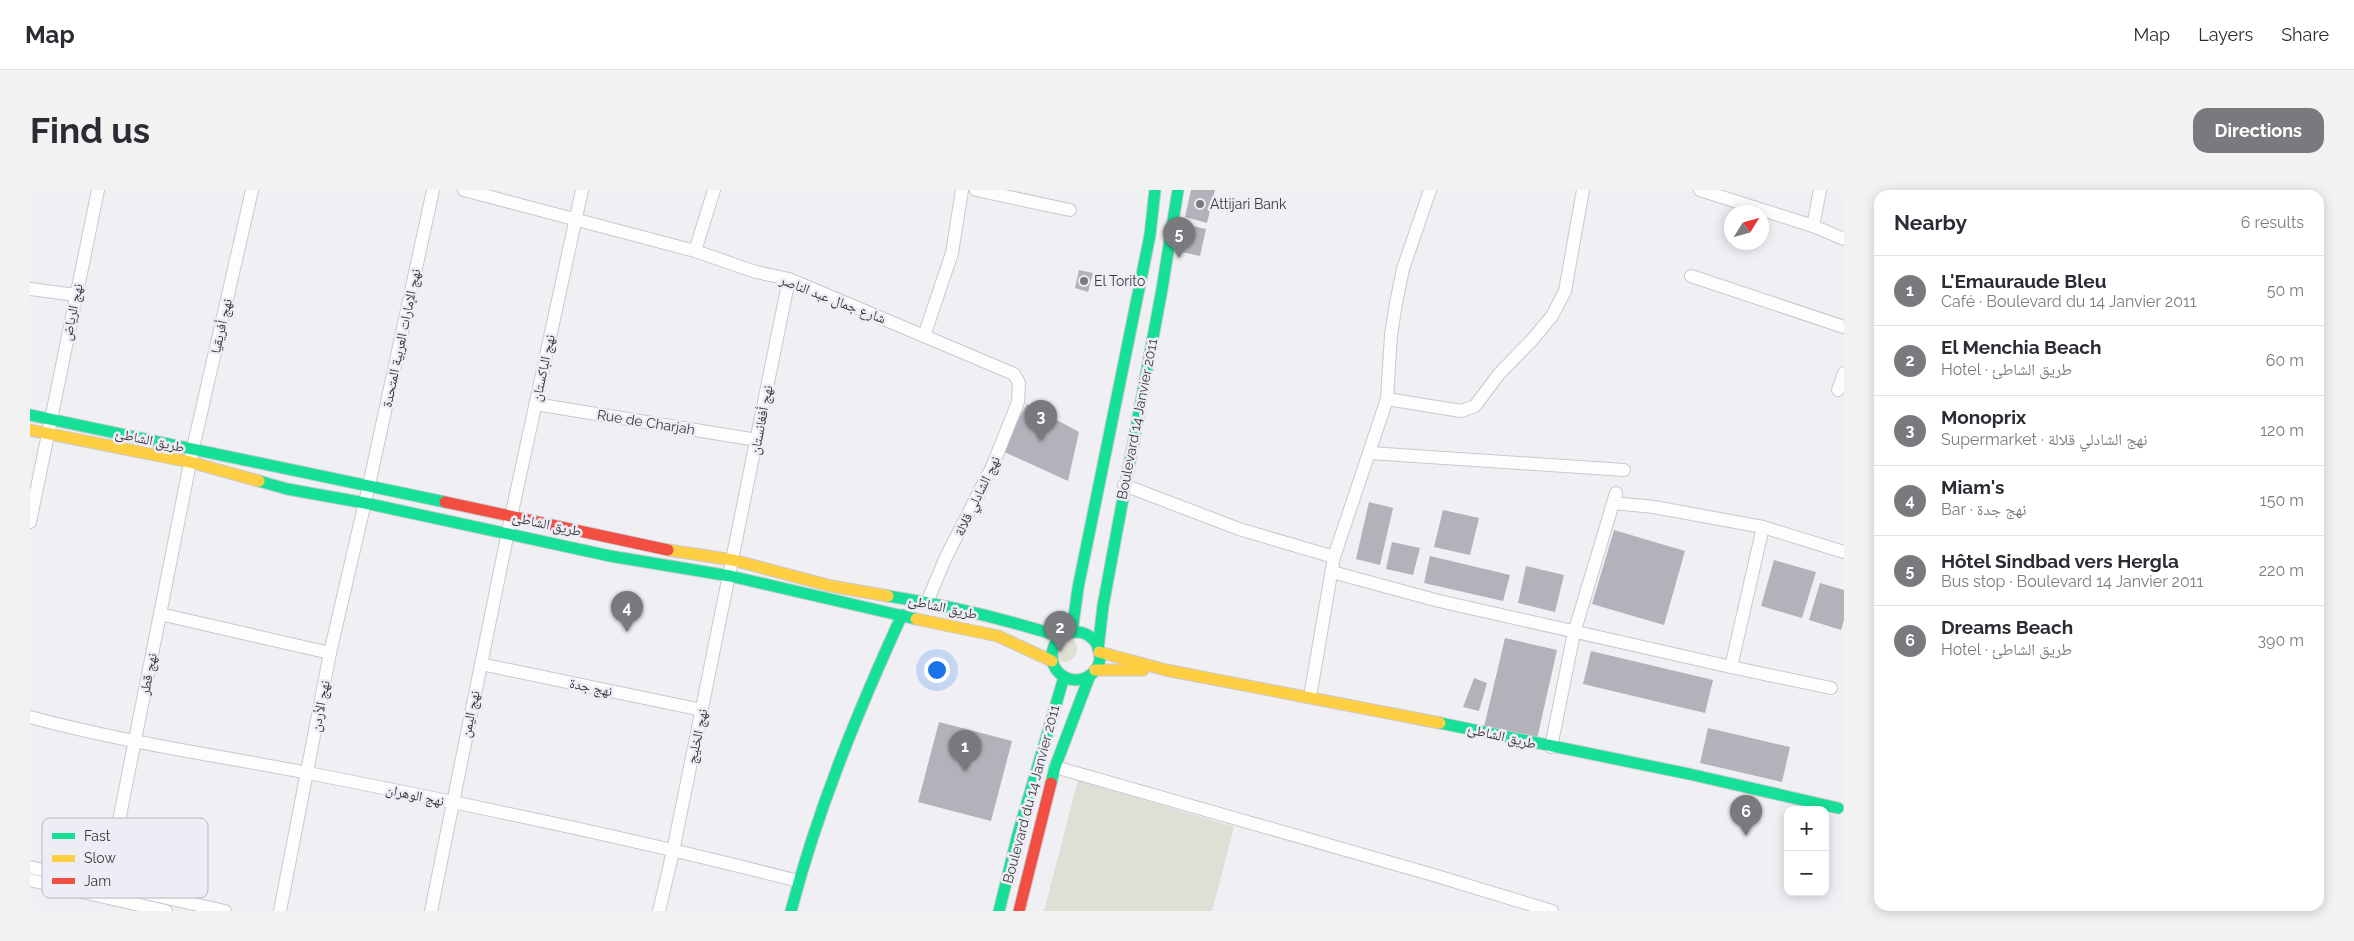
<!DOCTYPE html>
<html lang="en">
<head>
<meta charset="utf-8">
<style>
  body { margin:0; font-family:Raleway,"Noto Naskh Arabic",sans-serif; background:#f2f2f3; color:#2b2b33 }
  .controls { position:absolute; right:15px; bottom:15px; display:grid; overflow:hidden; border-radius:10px; box-shadow:0 2px 12px #0003 }
  .controls button { width:45px; height:45px; display:grid; place-items:center; padding:0; border:0; border-bottom:1px solid #e1e1e2; background:#fff; color:#2b2b33; font:25px sans-serif }
  .compass { position:absolute; left:1694px; top:15px; width:45px; height:45px; border-radius:50%; background:#fff; box-shadow:0 2px 12px #0003; rotate:53deg }
  .you { position:absolute; left:906px; top:479px; width:18px; height:18px; margin:-12px; border:4px solid #fff; border-radius:50%; background:#1a73e8; box-shadow:0 0 0 8px #1a73e833 }
  .badge { display:grid; place-items:center; width:32px; height:32px; border-radius:50%; background:#7a7a7e; color:#fff; font-size:16px; font-weight:700 }
  .pin { position:absolute; translate:-50% -41px; filter:drop-shadow(0 1px 2px #0008) }
  .pin::after { content:''; position:absolute; top:26px; width:18px; height:15px; background:inherit; clip-path:polygon(0 0,100% 0,50% 100%) }
  .list { margin:0; padding:0; list-style:none }
  h2 { display:flex; justify-content:space-between; align-items:center; height:65px; margin:0; padding:0 20px; font-size:21px }
  h2 small { font-size:16px; font-weight:400; color:#7c7c81 }
  .list li { display:grid; grid-template-columns:32px 1fr auto; gap:15px; align-items:center; box-sizing:border-box; height:70px; padding:0 20px; border-top:1px solid #e1e1e2 }
  .list b { display:block; font-size:19px; white-space:nowrap }
  .list p { margin:0; font-size:16px; white-space:nowrap; color:#7c7c81 }
  .list em { font-size:16px; font-style:normal; color:#7c7c81 }
  .map { position:relative; flex:none; width:1814px; height:721px; overflow:hidden; border-radius:15px }
  header { display:flex; align-items:center; gap:30px; box-sizing:border-box; height:70px; padding:0 25px; background:#fff; border-bottom:1px solid #e1e1e2 }
  header strong { font-size:24px }
  nav { display:flex; gap:28px; margin-inline-start:auto; font-size:18px }
  .intro { display:flex; align-items:center; justify-content:space-between; box-sizing:border-box; height:120px; padding:0 30px }
  h1 { margin:0; font-size:35px }
  .button { padding:12px 22px; border-radius:15px; background:#7a7a7e; color:#fff; font-size:18px; font-weight:700 }
  main { display:flex; gap:30px; padding:0 30px }
  aside { flex:1; background:#fff; border-radius:15px; box-shadow:0 2px 12px #0003 }
  .map>svg:first-child { display:block }
</style>
</head>
<body>
<header>
<strong>Map</strong>
<nav><a>Map</a><a>Layers</a><a>Share</a></nav>
</header>
<div class="intro"><h1>Find us</h1><a class="button">Directions</a></div>
<main>
<div class="map">
<svg width="1814" height="721" viewBox="0 0 1814 721">
  <rect width="100%" height="100%" fill="#efeff4"/>
  <g fill="#dfe0d5">
    <circle cx="1034" cy="459" r="13"/>
    <polygon points="1048,590 1204,637 1182,721 1014,721"/>
  </g>
  <g fill="#b3b2ba">
    <polygon points="1161,0 1185,0 1177,33 1155,27"/>
    <polygon points="1155,34 1176,39 1170,66 1148,61"/>
    <polygon points="1049,80 1063,83 1058,102 1045,98"/>
    <polygon points="997,214 1049,242 1038,291 970,260"/>
    <polygon points="1339,312 1363,318 1350,375 1326,369"/>
    <polygon points="1413,320 1449,328 1440,365 1404,357"/>
    <polygon points="1584,340 1655,361 1634,435 1562,414"/>
    <polygon points="1362,352 1390,358 1383,385 1356,379"/>
    <polygon points="1400,366 1480,385 1473,411 1394,393"/>
    <polygon points="1744,370 1786,382 1772,428 1731,416"/>
    <polygon points="1496,376 1534,385 1525,422 1488,413"/>
    <polygon points="1790,393 1814,400 1814,430 1811,440 1779,430"/>
    <polygon points="1475,448 1527,460 1507,549 1454,537"/>
    <polygon points="1561,461 1683,490 1675,523 1553,494"/>
    <polygon points="1444,488 1457,493 1449,521 1433,517"/>
    <polygon points="909,532 982,551 961,631 888,612"/>
    <polygon points="1678,538 1760,557 1752,592 1670,573"/>
  </g>
  <g fill="none" stroke-linecap="round" stroke-linejoin="round">
    <g stroke="#c9c9cd" stroke-width="14">
      <g id="street">
        <polyline points="434,0 665,61 726,82 759,89 984,184 989,193 988,212 962,277 916,367 897,412"/>
        <polyline points="946,0 1040,20"/>
        <polyline points="1670,0 1783,36 1814,49"/>
        <polyline points="1783,36 1790,0"/>
        <polyline points="665,61 684,0"/>
        <polyline points="1661,86 1814,137"/>
        <polyline points="0,99 46,105"/>
        <polyline points="894,146 922,63 932,0"/>
        <polyline points="1808,200 1814,183"/>
        <polyline points="1357,209 1431,221 1445,216 1469,184 1502,150 1522,126 1535,101 1553,0"/>
        <polyline points="505,214 727,250"/>
        <polyline points="1340,263 1594,280"/>
        <polyline points="1094,295 1209,339 1304,367"/>
        <polyline points="1583,313 1624,317 1733,337 1814,362"/>
        <polyline points="0,332 68,0"/>
        <polyline points="1302,382 1409,411 1701,477 1733,337"/>
        <polyline points="130,424 300,463"/>
        <polyline points="451,474 672,520"/>
        <polyline points="1701,477 1801,498"/>
        <polyline points="1280,507 1304,367 1357,209 1361,145 1366,113 1373,79 1400,0"/>
        <path d="M0 527C92 552 185 565 278 583 442 615 606 649 768 691"/>
        <polyline points="1521,557 1544,443 1586,303"/>
        <polyline points="1025,577 1400,684 1522,721"/>
        <polyline points="0,677 195,721"/>
        <polyline points="0,690 136,721"/>
        <polyline points="76,696 163,258 222,0"/>
        <polyline points="250,721 300,463 339,295 403,0"/>
        <polyline points="401,721 481,327 552,0"/>
        <polyline points="629,721 643,661 759,89"/>
      </g>
    </g>
    <g stroke="#c9c9cd" stroke-width="13">
      <g id="fast">
        <polyline points="0,225 415,312"/>
        <polyline points="229,291 257,299 335,313 580,366 700,386 886,429"/>
        <path d="M858 406C917 415 975 429 1032 447"/>
        <polyline points="1042,442 1048,398 1120,45 1125,0"/>
        <circle cx="1046" cy="466" r="24"/>
        <polyline points="1068,459 1073,416 1132,99 1148,0"/>
        <polyline points="1410,533 1659,584 1808,618"/>
        <polyline points="1021,593 1025,577 1060,485"/>
        <path d="M761 721C788 618 828 521 872 425"/>
        <polyline points="969,721 988,644 1034,487"/>
      </g>
    </g>
    <g stroke="#c9c9cd" stroke-width="13">
      <g id="slow">
        <polyline points="0,240 160,272 229,291"/>
        <polyline points="638,360 703,370 801,396 858,406"/>
        <polyline points="886,429 968,446 1022,471"/>
        <polyline points="1069,462 1136,480 1410,533"/>
        <polyline points="1065,480 1113,480"/>
      </g>
    </g>
    <g stroke="#c9c9cd" stroke-width="13">
      <g id="jam">
        <polyline points="415,312 638,360"/>
        <polyline points="989,721 1021,593"/>
      </g>
    </g>
    <use href="#street" stroke="#fdfdfd" stroke-width="12"/>
    <use href="#fast" stroke="#16e098" stroke-width="11"/>
    <use href="#slow" stroke="#ffcf43" stroke-width="11"/>
    <use href="#jam" stroke="#f24e42" stroke-width="11"/>
  </g>
  <g fill="#7a7a7e" stroke="#eeedf6" stroke-width="2">
    <circle cx="1170" cy="14" r="5"/>
    <circle cx="1054" cy="91" r="5"/>
  </g>
  <g text-anchor="middle" stroke-width="5" stroke-linejoin="round" paint-order="stroke">
    <g font-size="14" fill="#3b3b3f" stroke="#eeedf6" text-anchor="start">
      <text x="1180" y="19">Attijari Bank</text>
      <text x="1064" y="96">El Torito</text>
    </g>
    <g font-size="14" fill="#3b3b3f" stroke="#eeedf6">
      <text transform="translate(803 109) rotate(21)" y="5">شارع جمال عبد الناصر</text>
      <text transform="translate(42 122) rotate(-78)" y="5">نهج الرياض</text>
      <text transform="translate(191 136) rotate(-77)" y="5">نهج أفريقيا</text>
      <text transform="translate(371 148) rotate(-78)" y="5">نهج الإمارات العربية المتحدة</text>
      <text transform="translate(513 178) rotate(-78)" y="5">نهج الباكستان</text>
      <text transform="translate(1107 229) rotate(-79)" y="5">Boulevard 14 Janvier 2011</text>
      <text transform="translate(731 230) rotate(-79)" y="5">نهج أفغانستان</text>
      <text transform="translate(616 232) rotate(9)" y="5">Rue de Charjah</text>
      <text transform="translate(120 250) rotate(12)" y="5">طريق الشاطئ</text>
      <text transform="translate(947 306) rotate(-64)" y="5">نهج الشادلي قلالة</text>
      <text transform="translate(517 334) rotate(12)" y="5">طريق الشاطئ</text>
      <text transform="translate(913 417) rotate(12)" y="5">طريق الشاطئ</text>
      <text transform="translate(118 484) rotate(-79)" y="5">نهج قطر</text>
      <text transform="translate(561 497) rotate(12)" y="5">نهج جدة</text>
      <text transform="translate(290 516) rotate(-79)" y="5">نهج الأردن</text>
      <text transform="translate(440 524) rotate(-78)" y="5">نهج اليمن</text>
      <text transform="translate(667 546) rotate(-78)" y="5">نهج الخليج</text>
      <text transform="translate(1472 546) rotate(13)" y="5">طريق الشاطئ</text>
      <text transform="translate(1001 604) rotate(-75)" y="5">Boulevard du 14 Janvier 2011</text>
      <text transform="translate(385 605) rotate(12)" y="5">نهج الوهران</text>
    </g>
  </g>
  <rect x="12" y="628" width="166" height="80" rx="8" fill="#eeedf6" stroke="#b8b8bf" stroke-width="1"/>
  <rect x="22" y="643" width="23" height="6" fill="#16e098"/>
  <rect x="22" y="665" width="23" height="7" fill="#ffcf43"/>
  <rect x="22" y="688" width="23" height="6" fill="#f24e42"/>
  <g font-size="14" fill="#3b3b3f">
    <text x="54" y="651">Fast</text>
    <text x="54" y="673">Slow</text>
    <text x="54" y="696">Jam</text>
  </g>
</svg>
<div class="controls">
<button>+</button>
<button>−</button>
</div>
<svg class="compass" viewBox="-18 -18 36 36"><path d="M0-13l5 13h-10z" fill="#e53935"/><path d="M0 13l5-13h-10z" fill="#7c7c81"/></svg>
<div class="you"></div>
<div class="pin badge" style="left:935px;top:581px">1</div>
<div class="pin badge" style="left:1030px;top:462px">2</div>
<div class="pin badge" style="left:1011px;top:251px">3</div>
<div class="pin badge" style="left:597px;top:442px">4</div>
<div class="pin badge" style="left:1149px;top:68px">5</div>
<div class="pin badge" style="left:1716px;top:646px">6</div>
</div>
<aside>
<h2>Nearby<small>6 results</small></h2>
<ul class="list">
<li><span class="badge">1</span><div><b>L'Emauraude Bleu</b><p>Café · Boulevard du 14 Janvier 2011</p></div><em>50 m</em></li>
<li><span class="badge">2</span><div><b>El Menchia Beach</b><p>Hotel · طريق الشاطئ</p></div><em>60 m</em></li>
<li><span class="badge">3</span><div><b>Monoprix</b><p>Supermarket · نهج الشادلي قلالة</p></div><em>120 m</em></li>
<li><span class="badge">4</span><div><b>Miam's</b><p>Bar · نهج جدة</p></div><em>150 m</em></li>
<li><span class="badge">5</span><div><b>Hôtel Sindbad vers Hergla</b><p>Bus stop · Boulevard 14 Janvier 2011</p></div><em>220 m</em></li>
<li><span class="badge">6</span><div><b>Dreams Beach</b><p>Hotel · طريق الشاطئ</p></div><em>390 m</em></li>
</ul>
</aside>
</main>
</body>
</html>
